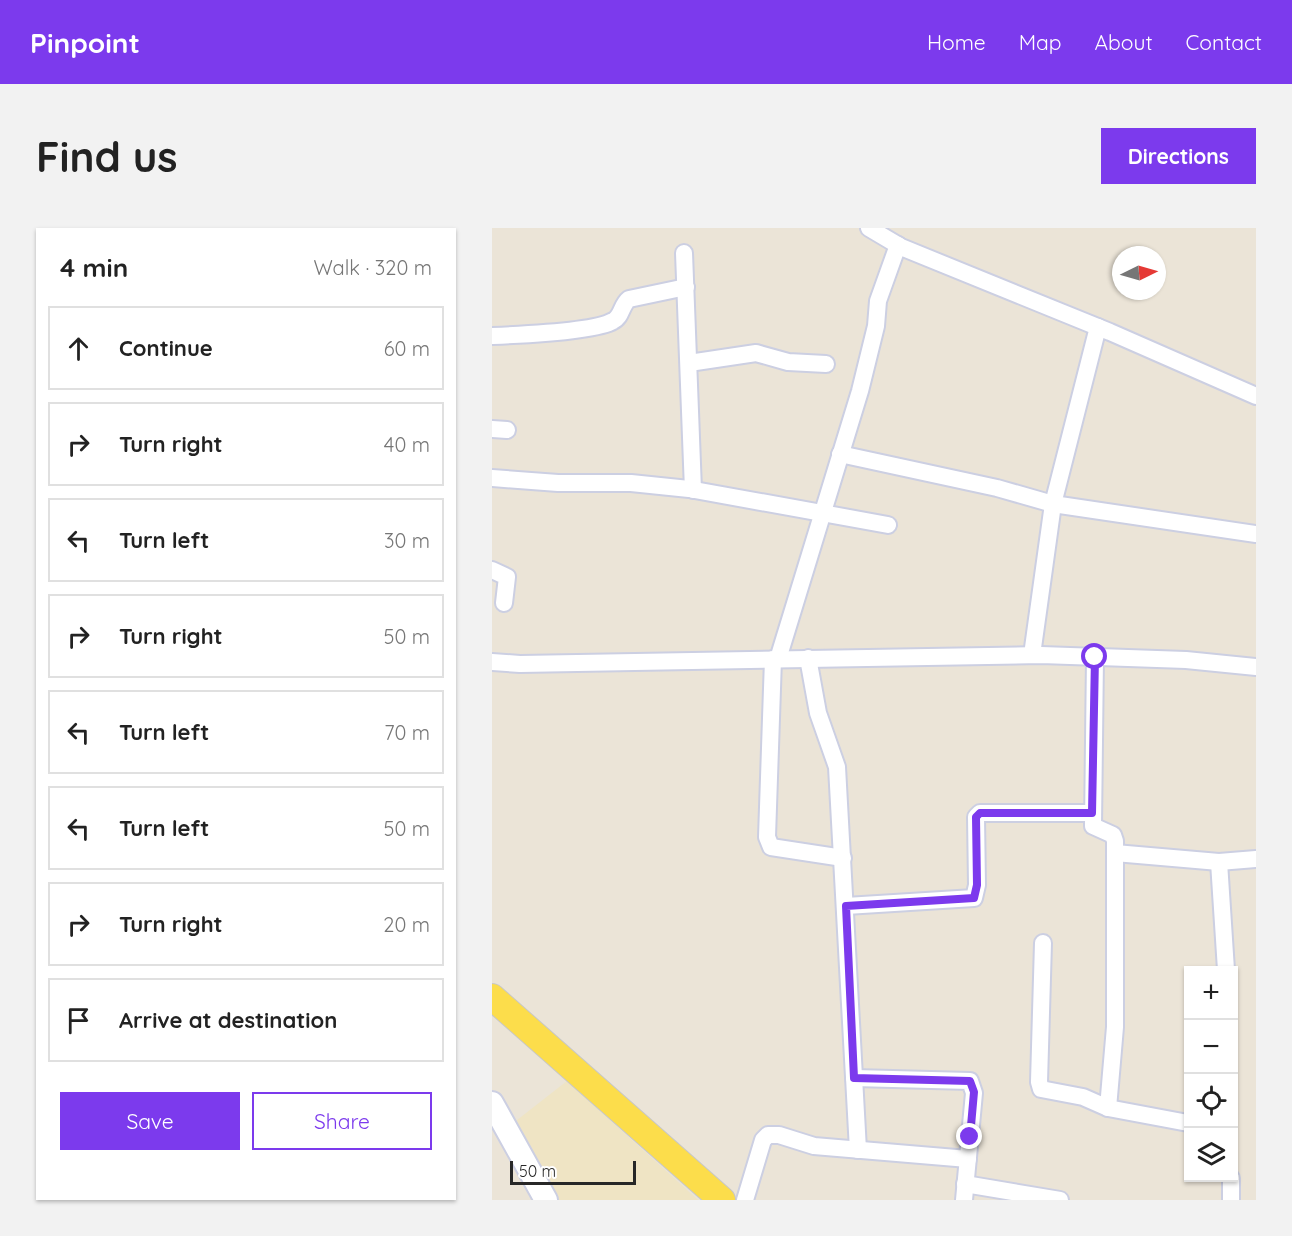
<!DOCTYPE html>
<html lang="en">
<head>
<meta charset="utf-8">
<style>
  body { margin:0; font-family:Quicksand,sans-serif; background:#f2f2f2; color:#222 }
  .controls { position:absolute; right:18px; bottom:18px; display:grid; overflow:hidden; border-radius:0px; box-shadow:0 2px 4px #0004 }
  .controls button { width:54px; height:54px; display:grid; place-items:center; padding:0; border:0; border-bottom:2px solid #e0e0e0; background:#fff; color:#222; font:30px sans-serif }
  .compass { position:absolute; left:620px; top:18px; width:54px; height:54px; border-radius:50%; background:#fff; box-shadow:0 2px 4px #0004; rotate:85deg }
  .scale { position:absolute; left:18px; bottom:15px; width:126px; box-sizing:border-box; padding-left:6px; border:3px solid #272727; border-top:0; font-size:16px; line-height:21px; white-space:nowrap; color:#272727; -webkit-text-stroke:4px #fff; paint-order:stroke }
  .stop { position:absolute; width:18px; height:18px; margin:-14px; border:4px solid #7c3aed; border-radius:50%; background:#fff }
  .stop.end { background:#7c3aed; border-color:#fff; box-shadow:0 2px 6px #0008 }
  .list { margin:0; padding:0; list-style:none }
  h2 { display:flex; justify-content:space-between; align-items:center; height:78px; margin:0; padding:0 24px; font-size:26px }
  h2 small { font-size:20px; font-weight:400; color:#767676 }
  .list li { display:grid; grid-template-columns:39px 1fr auto; gap:18px; align-items:center; box-sizing:border-box; height:84px; margin:0 12px 12px; padding:0 12px; border:2px solid #e0e0e0; border-radius:0px }
  .list b { display:block; font-size:22px; white-space:nowrap }
  .list em { font-size:20px; font-style:normal; color:#767676 }
  .actions { display:flex; gap:12px; padding:18px 24px }
  .actions a { flex:1; padding:14px 0; border:2px solid #7c3aed; border-radius:0px; text-align:center; font-size:21px; color:#7c3aed }
  .actions .main { background:#7c3aed; color:#fff }
  .icon { flex:none; width:33px; height:33px; fill:none; stroke:currentColor; stroke-width:2; stroke-linecap:round; stroke-linejoin:round }
  .map { position:relative; flex:none; width:764px; height:972px; overflow:hidden; border-radius:0px }
  header { display:flex; align-items:center; gap:36px; box-sizing:border-box; height:84px; padding:0 30px; background:#7c3aed; color:#fff }
  header strong { font-size:28px }
  nav { display:flex; gap:33px; margin-inline-start:auto; font-size:21px }
  .intro { display:flex; align-items:center; justify-content:space-between; box-sizing:border-box; height:144px; padding:0 36px }
  h1 { margin:0; font-size:42px }
  .button { padding:15px 27px; border-radius:0px; background:#7c3aed; color:#fff; font-size:21px; font-weight:700 }
  main { display:flex; gap:36px; padding:0 36px }
  aside { flex:1; background:#fff; border-radius:0px; box-shadow:0 2px 4px #0004 }
  .map>svg:first-child { display:block }
</style>
</head>
<body>
<header>
<strong>Pinpoint</strong>
<nav><a>Home</a><a>Map</a><a>About</a><a>Contact</a></nav>
</header>
<div class="intro"><h1>Find us</h1><a class="button">Directions</a></div>
<main>
<aside>
<h2>4 min<small>Walk · 320 m</small></h2>
<ul class="list">
<li><svg class="icon" aria-label="ahead" viewBox="0 0 24 24"><path d="M12 20V5M6 11l6-6 6 6"/></svg><div><b>Continue</b></div><em>60 m</em></li>
<li><svg class="icon" aria-label="right" viewBox="0 0 24 24"><path d="M7 20v-9h11M14 6l5 5-5 5"/></svg><div><b>Turn right</b></div><em>40 m</em></li>
<li><svg class="icon" aria-label="left" viewBox="0 0 24 24"><path d="M17 20v-9H6M10 6l-5 5 5 5"/></svg><div><b>Turn left</b></div><em>30 m</em></li>
<li><svg class="icon" aria-label="right" viewBox="0 0 24 24"><path d="M7 20v-9h11M14 6l5 5-5 5"/></svg><div><b>Turn right</b></div><em>50 m</em></li>
<li><svg class="icon" aria-label="left" viewBox="0 0 24 24"><path d="M17 20v-9H6M10 6l-5 5 5 5"/></svg><div><b>Turn left</b></div><em>70 m</em></li>
<li><svg class="icon" aria-label="left" viewBox="0 0 24 24"><path d="M17 20v-9H6M10 6l-5 5 5 5"/></svg><div><b>Turn left</b></div><em>50 m</em></li>
<li><svg class="icon" aria-label="right" viewBox="0 0 24 24"><path d="M7 20v-9h11M14 6l5 5-5 5"/></svg><div><b>Turn right</b></div><em>20 m</em></li>
<li><svg class="icon" aria-label="arrive" viewBox="0 0 24 24"><path d="M6 21V4h12l-3 4 3 4H6"/></svg><div><b>Arrive at destination</b></div></li>
</ul>
<div class="actions"><a class="main">Save</a><a>Share</a></div>
</aside>
<div class="map">
<svg width="764" height="972" viewBox="0 0 764 972">
  <rect width="100%" height="100%" fill="#ebe4d7"/>
  <polygon fill="#efe4c4" points="75,853 206,972 63,972 20,896"/>
  <g fill="none" stroke-linecap="round" stroke-linejoin="round">
    <g stroke="#cccfe2" stroke-width="20">
      <g id="minor">
        <polyline points="377,0 409,19 618,104 764,168"/>
        <polyline points="192,25 201,262"/>
        <path d="M0 108C25 107 102 104 121 93 130 89 129 77 137 71L194 59"/>
        <polyline points="197,135 264,125 296,134 334,136"/>
        <polyline points="0,201 15,202"/>
        <polyline points="348,226 505,260 561,276 764,306"/>
        <polyline points="0,250 66,255 139,255 197,261 396,297"/>
        <polyline points="0,342 15,349 12,375"/>
        <polyline points="540,427 561,276 606,99"/>
        <polyline points="603,429 601,598 621,607 623,613 623,799 616,880"/>
        <polyline points="316,430 326,485 345,539 366,922"/>
        <polyline points="281,431 275,609 279,619 351,630"/>
        <polyline points="286,431 368,163 384,98 386,73 406,17"/>
        <polyline points="0,434 28,436 549,427 694,432 764,439"/>
        <polyline points="623,625 727,634 764,631"/>
        <polyline points="727,634 734,742"/>
        <polyline points="354,678 482,670 485,657 484,589 488,585 600,585"/>
        <polyline points="551,715 547,854 549,861 591,869 616,880 696,895"/>
        <polyline points="362,850 478,853 482,865 472,972"/>
        <polyline points="473,956 568,972"/>
        <polyline points="253,972 271,912 276,907 287,907 322,918 476,931"/>
        <polyline points="739,972 739,950"/>
      </g>
    </g>
    <g stroke="#cccfe2" stroke-width="26">
      <polyline id="secondary" points="0,875 54,972"/>
    </g>
    <g stroke="#c7c7c7" stroke-width="28">
      <polyline id="primary" points="0,769 230,972"/>
    </g>
    <use href="#minor" stroke="#fff" stroke-width="16"/>
    <use href="#secondary" stroke="#fff" stroke-width="22"/>
    <use href="#primary" stroke="#fcdd4b" stroke-width="26"/>
  </g>
  <g fill="none" stroke-linecap="round" stroke-linejoin="round">
    <polyline stroke="#7c3aed" stroke-width="8" points="478,909 482,864 478,853 362,850 354,678 482,670 485,657 484,589 488,585 600,585 603,429"/>
  </g>
</svg>
<div class="controls">
<button>+</button>
<button>−</button>
<button><svg class="icon" aria-label="locate" viewBox="0 0 24 24"><circle cx="12" cy="12" r="6"/><path d="M12 2v4M12 18v4M2 12h4M18 12h4"/></svg></button>
<button><svg class="icon" aria-label="layers" viewBox="0 0 24 24"><path d="M12 4l9 5-9 5-9-5zM3 14l9 5 9-5"/></svg></button>
</div>
<svg class="compass" viewBox="-18 -18 36 36"><path d="M0-13l5 13h-10z" fill="#e53935"/><path d="M0 13l5-13h-10z" fill="#767676"/></svg>
<div class="scale">50 m</div>
<div class="stop" style="left:603px;top:429px"></div>
<div class="stop end" style="left:478px;top:909px"></div>
</div>
</main>
</body>
</html>
